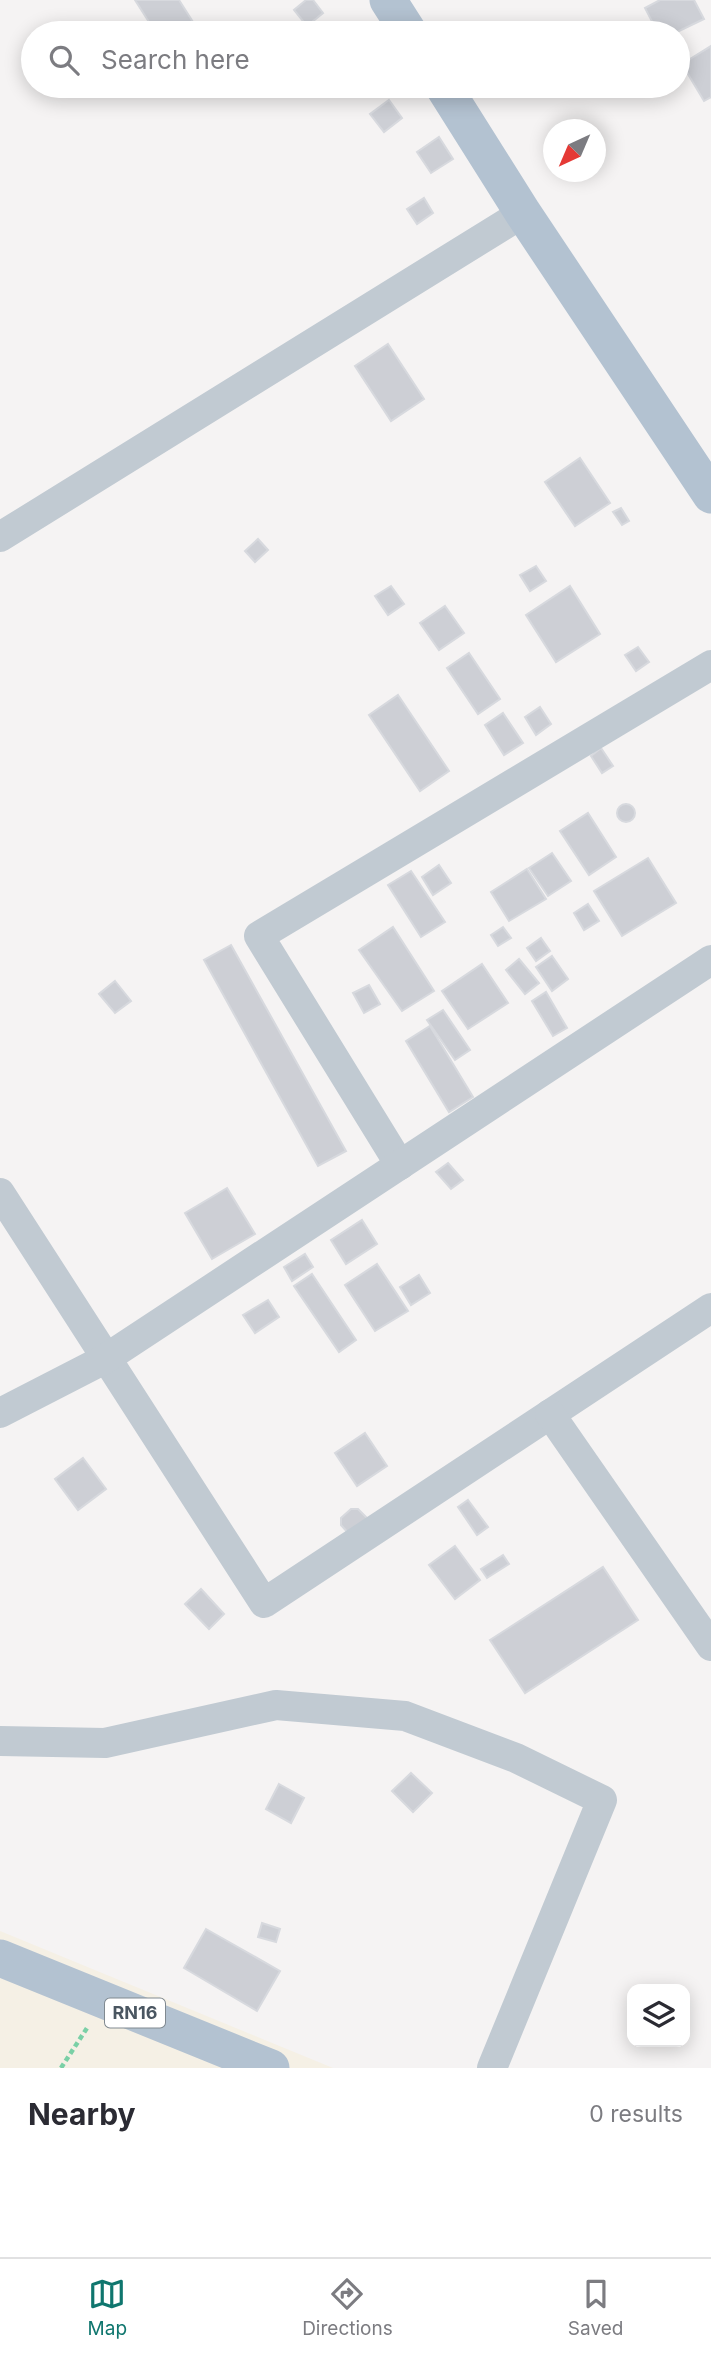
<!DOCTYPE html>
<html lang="en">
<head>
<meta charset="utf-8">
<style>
  body { margin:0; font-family:Inter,sans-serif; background:#f7f7f7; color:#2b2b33 }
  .controls { position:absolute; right:21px; bottom:21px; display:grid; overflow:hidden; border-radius:14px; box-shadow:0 4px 18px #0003 }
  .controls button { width:63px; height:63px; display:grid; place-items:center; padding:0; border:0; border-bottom:2px solid #e1e1e2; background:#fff; color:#2b2b33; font:35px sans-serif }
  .compass { position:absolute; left:543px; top:119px; width:63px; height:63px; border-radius:50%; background:#fff; box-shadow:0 4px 18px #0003; rotate:224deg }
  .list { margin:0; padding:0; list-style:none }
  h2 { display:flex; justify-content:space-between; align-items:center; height:91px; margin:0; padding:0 28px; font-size:30px }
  h2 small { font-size:23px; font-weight:400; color:#7c7c81 }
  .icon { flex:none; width:38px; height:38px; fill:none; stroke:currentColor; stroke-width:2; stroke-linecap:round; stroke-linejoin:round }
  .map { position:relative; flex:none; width:711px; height:2068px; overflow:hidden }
  .search { position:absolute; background:#fff; box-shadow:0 4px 18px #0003; left:21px; right:21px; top:21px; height:77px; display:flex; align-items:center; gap:18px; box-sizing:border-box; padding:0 24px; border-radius:38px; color:#7c7c81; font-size:26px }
  .sheet { height:189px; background:#fff }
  nav { display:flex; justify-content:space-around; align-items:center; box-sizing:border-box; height:98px; border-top:2px solid #e1e1e2; background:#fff; font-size:19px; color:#7c7c81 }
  nav a { display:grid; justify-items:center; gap:4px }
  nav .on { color:#0f766e }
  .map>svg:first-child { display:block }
</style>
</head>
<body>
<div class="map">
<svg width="711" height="2068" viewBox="0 0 711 2068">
  <rect width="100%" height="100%" fill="#f5f3f3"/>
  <polygon fill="#f5f0e5" points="0,1931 333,2068 0,2068"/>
  <g fill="#cdcfd5" stroke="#d7d9de" stroke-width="2">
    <polygon points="135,0 179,0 200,33 156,33"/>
    <polygon points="306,0 313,0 323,13 307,26 294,10"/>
    <polygon points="660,0 694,0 704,19 675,33 658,33 645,8"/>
    <polygon points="711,46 711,97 704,101 682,64"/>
    <polygon points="389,100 402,118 384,132 370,114"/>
    <polygon points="439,137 453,159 431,173 417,152"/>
    <polygon points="424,198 433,213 417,224 407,209"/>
    <polygon points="388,344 424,399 391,421 355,366"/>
    <polygon points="580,458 610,503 575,526 545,482"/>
    <polygon points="621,508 629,521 622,525 613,512"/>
    <polygon points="258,539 268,550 255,562 245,551"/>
    <polygon points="536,566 546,581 530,591 520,575"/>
    <polygon points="391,586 404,604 388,615 375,596"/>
    <polygon points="570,586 600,634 556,662 526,615"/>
    <polygon points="445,606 464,633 439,650 420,623"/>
    <polygon points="638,647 649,662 636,671 625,655"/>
    <polygon points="469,653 500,699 478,714 447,668"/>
    <polygon points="398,695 449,771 420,791 369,715"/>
    <polygon points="540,707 551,724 536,735 525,717"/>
    <polygon points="503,713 523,743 504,755 485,725"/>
    <polygon points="601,748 613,766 602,773 591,756"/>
    <circle cx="626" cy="813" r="9"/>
    <polygon points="588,813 616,857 589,875 560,831"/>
    <polygon points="552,853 571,881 548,896 529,868"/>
    <polygon points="648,858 676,903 622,936 594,891"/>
    <polygon points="439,865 451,883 433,895 422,877"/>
    <polygon points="527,869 546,899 509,921 491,892"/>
    <polygon points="411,871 445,922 421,937 388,885"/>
    <polygon points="588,904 599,921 584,930 574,913"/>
    <polygon points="393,927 434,991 402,1011 359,950"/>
    <polygon points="503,927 511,938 498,946 491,935"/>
    <polygon points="541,938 550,951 536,961 527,948"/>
    <polygon points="231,945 346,1151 318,1166 204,960"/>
    <polygon points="552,956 568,979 552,991 536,967"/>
    <polygon points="519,959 539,983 525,994 506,970"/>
    <polygon points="482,964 508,1003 468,1029 442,991"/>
    <polygon points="115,981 131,1001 115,1013 99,994"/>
    <polygon points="369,985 380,1004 364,1013 353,993"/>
    <polygon points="546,992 567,1028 553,1036 532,1001"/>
    <polygon points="443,1010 470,1050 455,1060 427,1020"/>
    <polygon points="430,1026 473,1097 449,1112 406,1041"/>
    <polygon points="448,1163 463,1180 451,1189 436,1172"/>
    <polygon points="227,1188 255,1234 212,1259 185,1213"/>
    <polygon points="362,1220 377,1244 346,1264 331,1240"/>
    <polygon points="305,1254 313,1267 292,1281 284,1267"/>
    <polygon points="377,1264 408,1311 375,1331 345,1285"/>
    <polygon points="312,1274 356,1340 339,1352 294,1286"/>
    <polygon points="419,1275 430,1293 411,1305 400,1287"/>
    <polygon points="268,1300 279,1317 255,1333 243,1315"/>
    <polygon points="365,1433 387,1466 357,1486 335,1453"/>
    <polygon points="83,1458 106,1489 78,1510 55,1479"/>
    <polygon points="468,1500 488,1527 477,1535 458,1507"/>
    <polygon points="351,1509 358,1509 368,1519 350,1535 341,1525 341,1518"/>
    <polygon points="455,1546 480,1580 455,1599 429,1565"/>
    <polygon points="503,1555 509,1564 487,1578 481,1569"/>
    <polygon points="603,1567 638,1620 525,1693 490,1640"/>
    <polygon points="201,1589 224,1614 209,1629 185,1604"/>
    <polygon points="411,1773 432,1793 413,1812 392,1791"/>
    <polygon points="279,1784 304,1798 291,1823 266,1809"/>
    <polygon points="262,1923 280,1929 276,1942 258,1937"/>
    <polygon points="206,1929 280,1971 257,2011 184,1968"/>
  </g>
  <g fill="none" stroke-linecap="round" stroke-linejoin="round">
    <polyline stroke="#7ad0a6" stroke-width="4.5" stroke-dasharray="5 3.5" stroke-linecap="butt" points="61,2068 87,2028"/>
    <g stroke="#c1cad2" stroke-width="30">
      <polyline points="0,537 523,213"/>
      <polyline points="400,1165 259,936 711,665"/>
      <polyline points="0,1193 264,1603 711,1308"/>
      <polyline points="0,1413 105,1359 711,960"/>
      <polyline points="550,1414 711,1646"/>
      <polyline points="0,1741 105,1743 276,1705 405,1716 516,1758 602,1800 492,2068"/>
    </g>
    <g stroke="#b3c2d1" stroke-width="37">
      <polyline points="388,0 409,33"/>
      <polyline points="443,86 523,213 711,495"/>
      <polyline points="0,1958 271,2068"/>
    </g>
  </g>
  <g text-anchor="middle" stroke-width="7" stroke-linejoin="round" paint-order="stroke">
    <rect fill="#fff" stroke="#808990" stroke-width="2" x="105" y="1998.5" width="60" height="29" rx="5"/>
    <g font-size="18" font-weight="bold" fill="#4a5661">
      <text x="135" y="2019">RN16</text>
    </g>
  </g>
</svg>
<div class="controls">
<button><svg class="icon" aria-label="layers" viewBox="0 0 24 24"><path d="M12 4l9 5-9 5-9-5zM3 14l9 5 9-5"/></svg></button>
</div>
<svg class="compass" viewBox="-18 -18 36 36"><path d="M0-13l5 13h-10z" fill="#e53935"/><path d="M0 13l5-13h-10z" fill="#7c7c81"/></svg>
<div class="search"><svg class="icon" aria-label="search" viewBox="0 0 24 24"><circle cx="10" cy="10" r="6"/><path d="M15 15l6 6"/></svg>Search here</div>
</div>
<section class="sheet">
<h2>Nearby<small>0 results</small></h2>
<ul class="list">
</ul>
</section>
<nav>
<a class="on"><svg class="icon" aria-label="map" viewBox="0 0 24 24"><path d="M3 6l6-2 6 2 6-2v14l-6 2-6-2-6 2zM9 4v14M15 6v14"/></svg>Map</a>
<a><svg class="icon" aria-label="directions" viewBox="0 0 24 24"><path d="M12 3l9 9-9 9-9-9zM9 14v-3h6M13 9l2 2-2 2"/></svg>Directions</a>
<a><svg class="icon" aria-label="saved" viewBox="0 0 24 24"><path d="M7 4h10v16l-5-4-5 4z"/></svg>Saved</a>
</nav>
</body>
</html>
